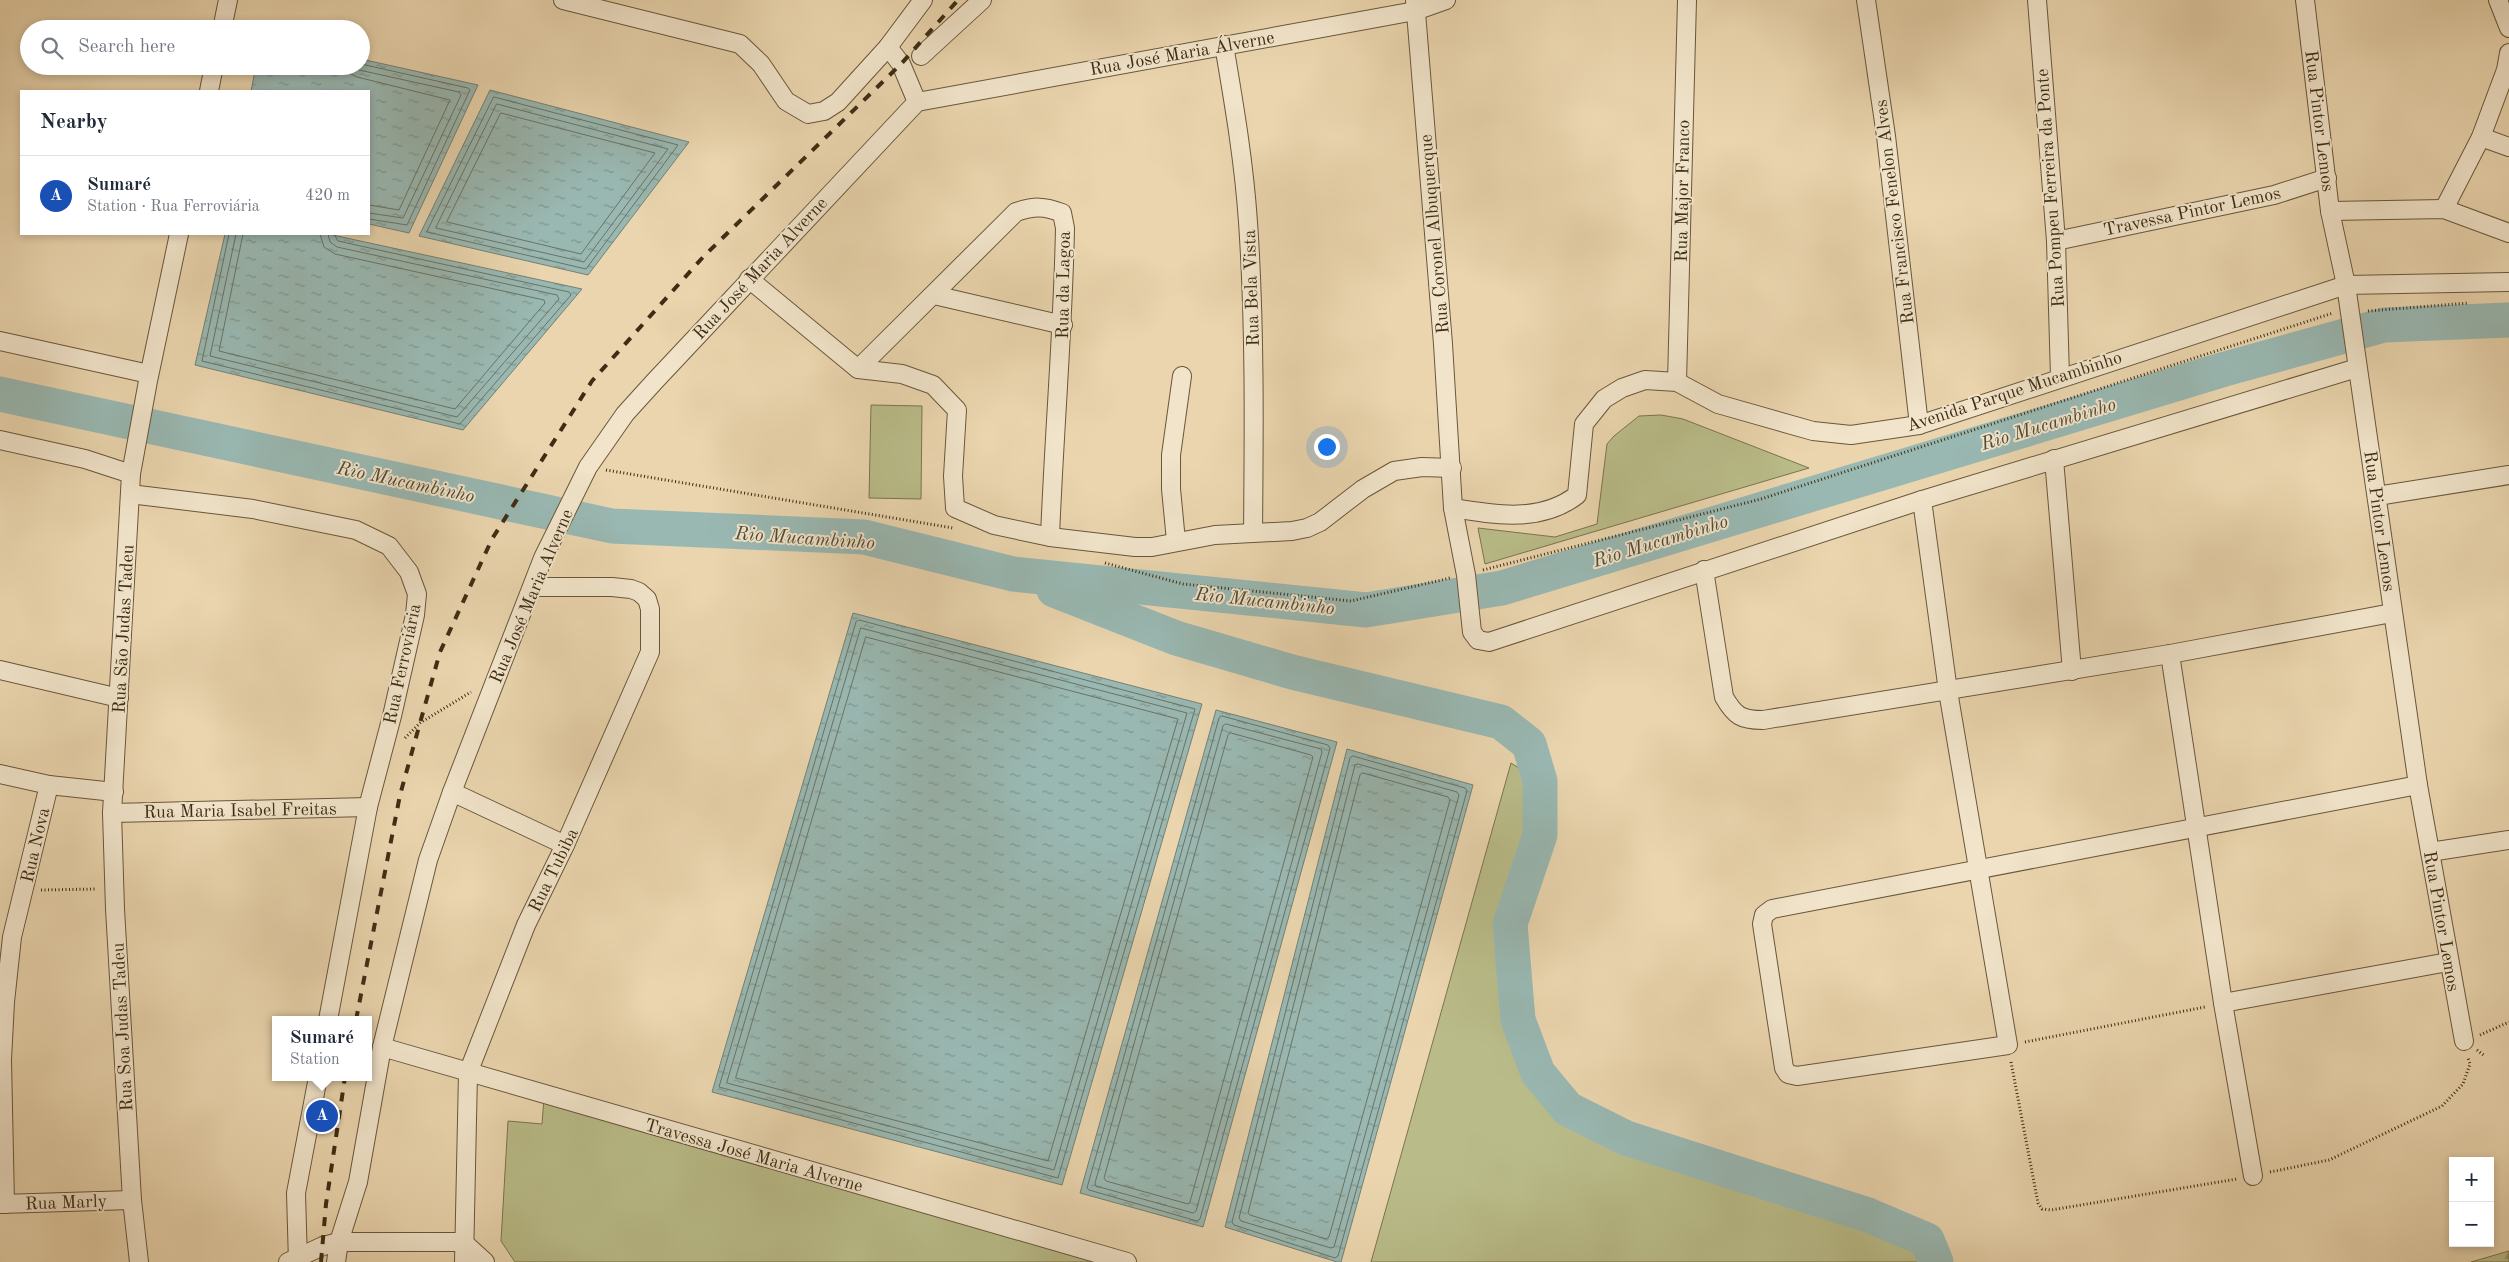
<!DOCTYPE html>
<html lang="en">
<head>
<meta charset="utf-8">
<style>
  body { margin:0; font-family:"Old Standard TT",serif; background:#f2f2f3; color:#1f2937 }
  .controls { position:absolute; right:15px; bottom:15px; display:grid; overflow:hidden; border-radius:0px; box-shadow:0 2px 8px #0003 }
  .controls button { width:45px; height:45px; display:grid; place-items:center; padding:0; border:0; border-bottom:1px solid #e0e1e3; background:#fff; color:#1f2937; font:25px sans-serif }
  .you { position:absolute; left:1326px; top:446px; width:18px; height:18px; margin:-12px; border:4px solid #fff; border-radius:50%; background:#1a73e8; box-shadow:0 0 0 8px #1a73e833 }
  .badge { display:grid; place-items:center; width:32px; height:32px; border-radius:50%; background:#2563eb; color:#fff; font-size:16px; font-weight:700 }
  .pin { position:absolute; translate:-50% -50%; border:2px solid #fff; box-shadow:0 1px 5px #0006 }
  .popup { position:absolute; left:272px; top:1016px; width:100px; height:65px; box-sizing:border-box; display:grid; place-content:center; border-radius:0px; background:#fff; filter:drop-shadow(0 1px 4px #0005); font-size:16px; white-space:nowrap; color:#747a83 }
  .popup b { font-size:19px; color:#1f2937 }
  .popup::after { content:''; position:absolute; left:50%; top:100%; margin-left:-10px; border:10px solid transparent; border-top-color:#fff }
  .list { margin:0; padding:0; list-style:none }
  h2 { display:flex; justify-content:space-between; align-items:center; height:65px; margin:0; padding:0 20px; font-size:21px }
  h2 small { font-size:16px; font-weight:400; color:#747a83 }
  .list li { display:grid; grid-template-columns:32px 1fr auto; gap:15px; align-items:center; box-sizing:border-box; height:80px; padding:0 20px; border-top:1px solid #e0e1e3 }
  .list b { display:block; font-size:19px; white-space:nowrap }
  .list p { margin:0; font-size:16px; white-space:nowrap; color:#747a83 }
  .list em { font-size:16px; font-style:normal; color:#747a83 }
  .icon { flex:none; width:28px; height:28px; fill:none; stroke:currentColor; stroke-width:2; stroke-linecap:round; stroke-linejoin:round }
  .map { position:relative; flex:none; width:2509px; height:1262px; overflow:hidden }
  .search { position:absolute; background:#fff; box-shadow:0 2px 8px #0003; left:20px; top:20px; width:350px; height:55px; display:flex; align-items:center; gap:12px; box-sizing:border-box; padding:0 18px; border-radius:28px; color:#747a83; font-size:19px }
  .panel { position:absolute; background:#fff; box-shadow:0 2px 8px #0003; left:20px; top:90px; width:350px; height:145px; border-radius:0px }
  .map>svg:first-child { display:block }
</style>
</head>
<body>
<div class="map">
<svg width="2509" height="1262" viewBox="0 0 2509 1262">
  <defs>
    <pattern id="forest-firs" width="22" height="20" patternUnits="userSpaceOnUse" patternTransform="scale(1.25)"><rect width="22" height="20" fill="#b9bc89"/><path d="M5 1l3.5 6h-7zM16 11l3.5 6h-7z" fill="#98996f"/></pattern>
    <pattern id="water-ripples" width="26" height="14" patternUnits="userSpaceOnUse" patternTransform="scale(1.25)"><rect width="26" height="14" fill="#99b8b2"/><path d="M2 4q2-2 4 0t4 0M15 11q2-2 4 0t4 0" fill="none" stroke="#7e9690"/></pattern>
  </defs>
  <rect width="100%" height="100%" fill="#ead5ae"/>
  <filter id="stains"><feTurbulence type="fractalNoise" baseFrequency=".004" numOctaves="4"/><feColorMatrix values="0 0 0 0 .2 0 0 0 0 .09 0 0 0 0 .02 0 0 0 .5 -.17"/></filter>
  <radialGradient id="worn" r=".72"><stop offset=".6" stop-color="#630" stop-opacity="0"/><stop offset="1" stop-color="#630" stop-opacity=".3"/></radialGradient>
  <g fill="#b9bc89" stroke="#7c744e">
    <polygon points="871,405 922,406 921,499 869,498"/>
    <polygon points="1661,415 1683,419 1809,468 1485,564 1478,528 1555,537 1597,524 1607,444 1614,436 1639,416"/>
    <polygon points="1511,763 1540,781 1540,835 1510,924 1518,1020 1538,1073 1568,1109 1626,1138 1868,1215 1927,1240 1936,1262 1371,1262"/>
    <polygon points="544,1098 1127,1262 515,1262 501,1241 508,1121 542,1124"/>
  </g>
  <polygon fill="url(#forest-firs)" stroke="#7c744e" points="2509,1251 2509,1262 2471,1262"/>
  <g fill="url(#water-ripples)" stroke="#758073">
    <polygon points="361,59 478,85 409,233 369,224 369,91 251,91 256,66 361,66"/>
    <polygon points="490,90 689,142 588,275 419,236"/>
    <polygon points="225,234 328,234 582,289 463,430 195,365"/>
    <polygon points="853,613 1202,704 1062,1185 712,1092"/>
    <polygon points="1216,710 1337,742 1203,1227 1080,1193"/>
    <polygon points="1347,749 1473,785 1341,1262 1337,1262 1225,1227"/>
  </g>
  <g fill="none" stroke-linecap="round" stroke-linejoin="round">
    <g stroke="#6c7263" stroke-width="1">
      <polyline points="361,64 468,88 470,90 407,225 369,219"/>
      <polyline points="344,66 349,73 357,77 450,100 399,210 369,205"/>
      <polyline points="353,66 359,70 459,92 461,95 403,218 369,213"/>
      <polygon points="494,97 678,145 586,269 427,232"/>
      <polygon points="497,104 668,149 584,262 436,228"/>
      <polygon points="501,113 655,153 581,254 447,222"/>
      <polyline points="229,234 202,361 460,424 571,295 569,292 338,241 334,234"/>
      <polyline points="236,234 210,356 457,417 559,299 557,295 337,247 330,242 328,234"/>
      <polyline points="243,234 219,351 455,409 545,303 544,300 335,254 324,247 320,234"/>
      <polygon points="859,620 1195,709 1058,1178 719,1087 856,622"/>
      <polygon points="861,628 1187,713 1054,1170 727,1083"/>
      <polygon points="866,637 1178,719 1048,1161 736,1078"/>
      <polygon points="1222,716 1328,745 1330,748 1200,1219 1197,1221 1089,1190 1087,1188 1219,718"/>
      <polygon points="1226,724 1321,749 1322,752 1196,1211 1193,1213 1096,1186 1095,1183 1223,726"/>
      <polygon points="1231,733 1311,755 1313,757 1190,1202 1188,1204 1106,1181 1104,1178 1228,735"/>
      <polygon points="1353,756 1465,788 1467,791 1338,1256 1335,1258 1234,1225 1232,1222 1350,758"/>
      <polygon points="1358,764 1457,792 1459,795 1334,1247 1331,1248 1241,1221 1239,1218 1355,765"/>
      <polygon points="1363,773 1448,797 1450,800 1329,1237 1326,1239 1250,1215 1248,1213 1360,775"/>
    </g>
    <g stroke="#99b8b2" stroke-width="35">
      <polyline points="0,394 612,526 864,537 1013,574 1366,610 1502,588 2225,369 2384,325 2509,320"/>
      <polyline points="1054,590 1176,638 1292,672 1501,722 1529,744 1540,781 1540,835 1510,924 1518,1020 1538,1073 1568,1109 1626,1138 1868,1215 1927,1240 1936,1262"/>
    </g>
    <g stroke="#69573a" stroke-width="20">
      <g id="minor">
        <polyline points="563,0 740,44 761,64 786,101 808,114 824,111 838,102 888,47 923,0"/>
        <polyline points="1415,0 1443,344 1453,508 1466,575 1472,632 1478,640 1489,642 1922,500 2357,368"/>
        <polyline points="1866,0 1886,136 1919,425"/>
        <polyline points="2037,0 2056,241 2060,377"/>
        <polyline points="2305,0 2330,211 2346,285 2418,785 2464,1041"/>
        <polyline points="2498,0 2509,28"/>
        <polyline points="222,29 228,0"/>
        <path d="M1224 45C1234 104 1244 162 1248 222 1255 325 1254 429 1253 533"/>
        <polyline points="888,47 901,64 917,102"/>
        <polyline points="921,56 982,0"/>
        <polyline points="209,91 214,66"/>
        <polyline points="917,102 1415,11 1446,0"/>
        <polyline points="2481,137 2509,147"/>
        <polyline points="2444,209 2481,137 2506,70 2509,53"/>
        <polyline points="2330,211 2444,209 2509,233"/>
        <polyline points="2056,241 2274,195 2327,178"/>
        <polyline points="749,279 858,369 902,374 933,385 957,410 953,476 955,508 994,525 1050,537 1135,547 1152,547 1215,535 1292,531 1307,528 1320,522 1363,489 1394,471 1422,467 1452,468"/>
        <polyline points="934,295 1063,325"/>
        <polyline points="0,341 149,374"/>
        <path d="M858 369 1016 212C1034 206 1044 206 1062 213L1065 228C1063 331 1054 434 1050 537"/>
        <polyline points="1677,382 1687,0"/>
        <polyline points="0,440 85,459 131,474"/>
        <polyline points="2054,459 2072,671"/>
        <polyline points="130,494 253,509 356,530 389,546 409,572 417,594 415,615 392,716 368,807 328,1020"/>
        <polyline points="2377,496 2509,475"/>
        <polyline points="1922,500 1948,691 2008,1045 1797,1076 1788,1074 1784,1068 1762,924 1764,915 1772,909 2418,785"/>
        <path d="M1453 508C1495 515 1541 523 1577 495L1584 424 1604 399 1622 388 1645 380 1677 382 1718 404 1813 431 1851 435 1919 425 2346 285 2509 282"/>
        <polyline points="1176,541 1171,489 1171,455 1182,376"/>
        <path d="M1704 570 1724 697C1735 716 1741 720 1763 720L2170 654 2392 613"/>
        <polyline points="2170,654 2223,1003 2448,962"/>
        <polyline points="0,670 119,698"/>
        <polyline points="0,774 49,785 114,792"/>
        <polyline points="452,792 565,845"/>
        <polyline points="112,813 368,807"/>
        <polyline points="2430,852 2509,840"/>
        <polyline points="2223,1003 2253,1176"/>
        <polyline points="382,1047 1127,1262"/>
        <polyline points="0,1204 132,1200"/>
        <polyline points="5,1204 2,1060 5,1002 12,937 49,785"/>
        <polyline points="139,1262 132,1200 115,909 112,813 131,474 148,381 179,234"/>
        <polyline points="288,1262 323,1246 339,1242 463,1242 485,1262"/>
        <polyline points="298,1262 296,1193 318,1077"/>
        <polyline points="336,1262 339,1242 358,1182 382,1047 428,860 452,792 543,558 588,467 625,414 654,382 917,102"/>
        <polyline points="464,1262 468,1073 526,925 565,845 650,652 650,609 647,599 639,592 631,589 612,587 533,587"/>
      </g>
    </g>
    <g stroke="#3e2d14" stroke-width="3" stroke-dasharray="1 2.5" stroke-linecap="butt">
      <polyline points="2368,311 2469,303"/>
      <polyline points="606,470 953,528"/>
      <polyline points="1105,563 1183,584 1351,601 1450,578"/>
      <polyline points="1483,570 1761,499 2333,313"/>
      <polyline points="405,738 420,723 471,692"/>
      <polyline points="41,890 97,889"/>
      <polyline points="2480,1035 2509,1022"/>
      <polyline points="2025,1042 2205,1007"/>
      <polyline points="2477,1050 2485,1056"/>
      <polyline points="2011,1062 2038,1203 2042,1209 2051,1210 2237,1179"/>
      <polyline points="2270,1172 2329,1160 2442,1106 2463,1084 2470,1064 2468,1058"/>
    </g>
    <use href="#minor" stroke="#f1e4ca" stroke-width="18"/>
    <g stroke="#3e2d14" stroke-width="4" stroke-dasharray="9 9" stroke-linecap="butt">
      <polyline points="356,1020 400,795 420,723 440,652 492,539 592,381 704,256 901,64 958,0"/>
      <polyline points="321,1262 326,1204 345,1077"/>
    </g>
  </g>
  <g text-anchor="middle" stroke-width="4" stroke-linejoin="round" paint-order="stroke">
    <g font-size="18" fill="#3e2d14" stroke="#f1e4ca">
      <text transform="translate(1182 53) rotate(-10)" y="6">Rua José Maria Álverne</text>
      <text transform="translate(2320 121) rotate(83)" y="6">Rua Pintor Lemos</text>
      <text transform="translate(2050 188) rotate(-94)" y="6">Rua Pompeu Ferreira da Ponte</text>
      <text transform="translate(1682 191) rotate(-89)" y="6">Rua Major Franco</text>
      <text transform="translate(2192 211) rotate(-12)" y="6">Travessa Pintor Lemos</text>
      <text transform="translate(1894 212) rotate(-97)" y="6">Rua Francisco Fenelon Alves</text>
      <text transform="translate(1434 234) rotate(-95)" y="6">Rua Coronel Albuquerque</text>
      <text transform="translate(760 268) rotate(-47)" y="6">Rua José Maria Alverne</text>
      <text transform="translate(1063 285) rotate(-89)" y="6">Rua da Lagoa</text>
      <text transform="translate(1251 288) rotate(-92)" y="6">Rua Bela Vista</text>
      <text transform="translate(2014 391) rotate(-18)" y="6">Avenida Parque Mucambinho</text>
      <text transform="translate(2380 521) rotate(82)" y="6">Rua Pintor Lemos</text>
      <text transform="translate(531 596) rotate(-67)" y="6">Rua José Maria Alverne</text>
      <text transform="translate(123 629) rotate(-87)" y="6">Rua São Judas Tadeu</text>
      <text transform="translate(402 664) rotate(-78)" y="6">Rua Ferroviária</text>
      <text transform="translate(240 810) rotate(-1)" y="6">Rua Maria Isabel Freitas</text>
      <text transform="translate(35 845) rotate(-77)" y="6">Rua Nova</text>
      <text transform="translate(553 870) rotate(-64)" y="6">Rua Tubiba</text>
      <text transform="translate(2442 921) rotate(80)" y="6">Rua Pintor Lemos</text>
      <text transform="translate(122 1027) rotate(-93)" y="6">Rua Soa Judas Tadeu</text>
      <text transform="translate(754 1155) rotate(16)" y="6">Travessa José Maria Alverne</text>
      <text transform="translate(66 1202) rotate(-2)" y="6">Rua Marly</text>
    </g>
    <g font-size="19" font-style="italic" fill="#504934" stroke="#f1e4ca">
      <text transform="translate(2048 423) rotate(-17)" y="7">Rio Mucambinho</text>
      <text transform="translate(406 481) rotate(12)" y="7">Rio Mucambinho</text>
      <text transform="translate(805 537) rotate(4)" y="7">Rio Mucambinho</text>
      <text transform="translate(1660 540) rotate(-17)" y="7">Rio Mucambinho</text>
      <text transform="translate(1265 600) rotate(6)" y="7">Rio Mucambinho</text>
    </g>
  </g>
  <rect width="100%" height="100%" filter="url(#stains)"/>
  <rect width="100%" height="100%" fill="url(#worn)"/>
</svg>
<div class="controls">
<button>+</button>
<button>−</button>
</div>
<div class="you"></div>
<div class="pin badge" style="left:322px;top:1116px;background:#1a4fb4">A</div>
<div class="popup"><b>Sumaré</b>Station</div>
<div class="search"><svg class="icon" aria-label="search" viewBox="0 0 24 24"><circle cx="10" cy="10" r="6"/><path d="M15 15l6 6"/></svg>Search here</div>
<section class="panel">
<h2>Nearby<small></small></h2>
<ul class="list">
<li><span class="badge" style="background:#1a4fb4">A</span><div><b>Sumaré</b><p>Station · Rua Ferroviária</p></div><em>420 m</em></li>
</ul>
</section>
</div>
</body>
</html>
